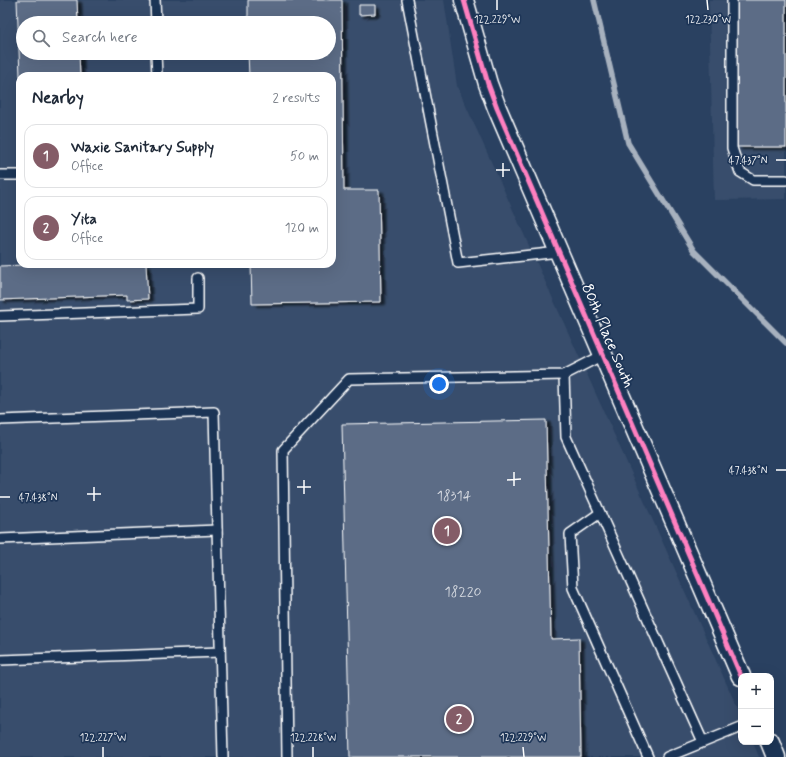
<!DOCTYPE html>
<html lang="en">
<head>
<meta charset="utf-8">
<style>
  body { margin:0; font-family:Mynerve,sans-serif; background:#f2f2f3; color:#1f2937 }
  .controls { position:absolute; right:12px; bottom:12px; display:grid; overflow:hidden; border-radius:8px; box-shadow:0 4px 16px #0002 }
  .controls button { width:36px; height:36px; display:grid; place-items:center; padding:0; border:0; border-bottom:1px solid #e0e1e3; background:#fff; color:#1f2937; font:20px sans-serif }
  .you { position:absolute; left:439px; top:384px; width:14px; height:14px; margin:-10px; border:3px solid #fff; border-radius:50%; background:#1a73e8; box-shadow:0 0 0 6px #1a73e833 }
  .badge { display:grid; place-items:center; width:26px; height:26px; border-radius:50%; background:#845c67; color:#fff; font-size:13px; font-weight:700 }
  .pin { position:absolute; translate:-50% -50%; border:2px solid #fff; box-shadow:0 1px 4px #0006 }
  .list { margin:0; padding:0; list-style:none }
  h2 { display:flex; justify-content:space-between; align-items:center; height:52px; margin:0; padding:0 16px; font-size:17px }
  h2 small { font-size:13px; font-weight:400; color:#747a83 }
  .list li { display:grid; grid-template-columns:26px 1fr auto; gap:12px; align-items:center; box-sizing:border-box; height:64px; margin:0 8px 8px; padding:0 8px; border:1px solid #e0e1e3; border-radius:12px }
  .list b { display:block; font-size:15px; white-space:nowrap }
  .list p { margin:0; font-size:13px; white-space:nowrap; color:#747a83 }
  .list em { font-size:13px; font-style:normal; color:#747a83 }
  .icon { flex:none; width:22px; height:22px; fill:none; stroke:currentColor; stroke-width:2; stroke-linecap:round; stroke-linejoin:round }
  .map { position:relative; flex:none; width:786px; height:757px; overflow:hidden }
  .search { position:absolute; background:#fff; box-shadow:0 4px 16px #0002; left:16px; top:16px; width:320px; height:44px; display:flex; align-items:center; gap:10px; box-sizing:border-box; padding:0 14px; border-radius:22px; color:#747a83; font-size:15px }
  .panel { position:absolute; background:#fff; box-shadow:0 4px 16px #0002; left:16px; top:72px; width:320px; height:196px; border-radius:12px }
  .map>svg:first-child { display:block }
</style>
</head>
<body>
<div class="map">
<svg width="786" height="757" viewBox="0 0 786 757">
  <defs>
    <filter id="shadow"><feDropShadow dx="4.5" dy="2.5" stdDeviation="1" flood-color="#0009"/></filter>
  </defs>
  <rect width="100%" height="100%" fill="#2a4161"/>
  <filter id="ink" filterUnits="userSpaceOnUse"><feTurbulence type="fractalNoise" baseFrequency=".025" numOctaves="2"/><feDisplacementMap in="SourceGraphic" scale="8" xChannelSelector="R" yChannelSelector="G"/><feConvolveMatrix kernelMatrix="1 2 1 2 8 2 1 2 1" color-interpolation-filters="sRGB"/></filter>
  <g filter="url(#ink)">
    <g fill="#394e6c" fill-rule="evenodd">
      <path d="M0 0H444L457 86 741 716V742H753L759 757H0ZM23 23H329V53H23ZM20 76H332V264H20Z"/>
      <polygon points="709,0 786,0 786,199 714,200"/>
    </g>
    <g fill="none" stroke-linecap="round" stroke-linejoin="round">
      <polyline stroke="#a7b1be" stroke-width="5.5" points="594,0 628,143 694,251 786,343"/>
    </g>
    <g fill="#5b6c86" stroke="#fff" filter="url(#shadow)">
      <polygon points="17,0 77,0 78,23 23,23 23,53 79,53 80,76 20,76"/>
      <polygon points="248,0 342,0 344,190 379,190 381,302 252,304 251,264 332,264 332,76 249,76 248,53 329,53 329,23 248,23"/>
      <rect x="737" y="0" width="49" height="147"/>
      <polygon points="359,5 375,5 375,14 359,15"/>
      <polygon points="48,264 146,264 148,299 127,300 127,295 0,300 0,266"/>
      <polygon points="546,420 551,639 579,638 581,757 350,757 342,424"/>
    </g>
    <g fill="none" stroke-linecap="round" stroke-linejoin="round">
      <g stroke="#fff" stroke-width="12">
        <g id="lane">
          <polyline points="155,0 156,23"/>
          <polyline points="407,0 458,263 559,252"/>
          <polyline points="732,0 732,148 740,172 753,180 786,180"/>
          <polyline points="156,53 157,76"/>
          <polyline points="0,175 20,175"/>
          <polyline points="0,316 198,309 198,278"/>
          <polyline points="564,375 566,437 703,742"/>
          <polyline points="0,420 214,412 223,757"/>
          <polyline points="600,513 570,534 573,588 648,757"/>
          <polyline points="0,539 217,530"/>
          <polyline points="0,660 220,652"/>
          <polyline points="287,757 283,450 349,379 564,375 603,355"/>
          <polyline points="667,757 741,727"/>
        </g>
      </g>
      <g stroke="#fff" stroke-width="21">
        <g id="street">
          <polyline points="464,0 488,84 497,108 741,676"/>
          <polyline points="770,742 776,757"/>
        </g>
      </g>
      <use href="#lane" stroke="#1d3557" stroke-width="9"/>
      <use href="#street" stroke="#1d3557" stroke-width="18"/>
      <g stroke="#1d3557" stroke-width="8">
        <polyline id="cycleway" points="464,0 488,84 497,108 741,676"/>
      </g>
      <use href="#cycleway" stroke="#ff80c0" stroke-width="5"/>
    </g>
  </g>
  <path fill="none" stroke="#fff" stroke-width="1.5" d="M497 0V10M707 0 708 10M776 160H786M503 163V177M496 170H510M776 470H786M514 472V486M304 480V494M507 480 521 479M94 487V501M297 487H311M87 494H101M0 497H10M103 747V757M313 747V757M523 747 524 757"/>
  <g text-anchor="middle" stroke-width="3.5" stroke-linejoin="round" paint-order="stroke">
    <g font-size="14" fill="#d6dae1">
      <text x="454" y="500">18314</text>
      <text x="463" y="596">18220</text>
    </g>
    <g font-size="16" fill="#fff" stroke="#1d3557">
      <text transform="translate(609 335) rotate(67)" y="6">80th Place South</text>
    </g>
  </g>
  <g font-size="10" text-anchor="middle" fill="#fff" stroke="#1d3557" stroke-width="3.5" stroke-linejoin="round" paint-order="stroke">
    <text x="497" y="23">122.229°W</text>
    <text x="708" y="23">122.230°W</text>
    <text x="748" y="164">47.437°N</text>
    <text x="748" y="474">47.438°N</text>
    <text x="38" y="501">47.438°N</text>
    <text x="103" y="741">122.227°W</text>
    <text x="313" y="741">122.228°W</text>
    <text x="523" y="741">122.229°W</text>
  </g>
</svg>
<div class="controls">
<button>+</button>
<button>−</button>
</div>
<div class="you"></div>
<div class="pin badge" style="left:447px;top:531px">1</div>
<div class="pin badge" style="left:459px;top:719px">2</div>
<div class="search"><svg class="icon" aria-label="search" viewBox="0 0 24 24"><circle cx="10" cy="10" r="6"/><path d="M15 15l6 6"/></svg>Search here</div>
<section class="panel">
<h2>Nearby<small>2 results</small></h2>
<ul class="list">
<li><span class="badge">1</span><div><b>Waxie Sanitary Supply</b><p>Office</p></div><em>50 m</em></li>
<li><span class="badge">2</span><div><b>Yita</b><p>Office</p></div><em>120 m</em></li>
</ul>
</section>
</div>
</body>
</html>
